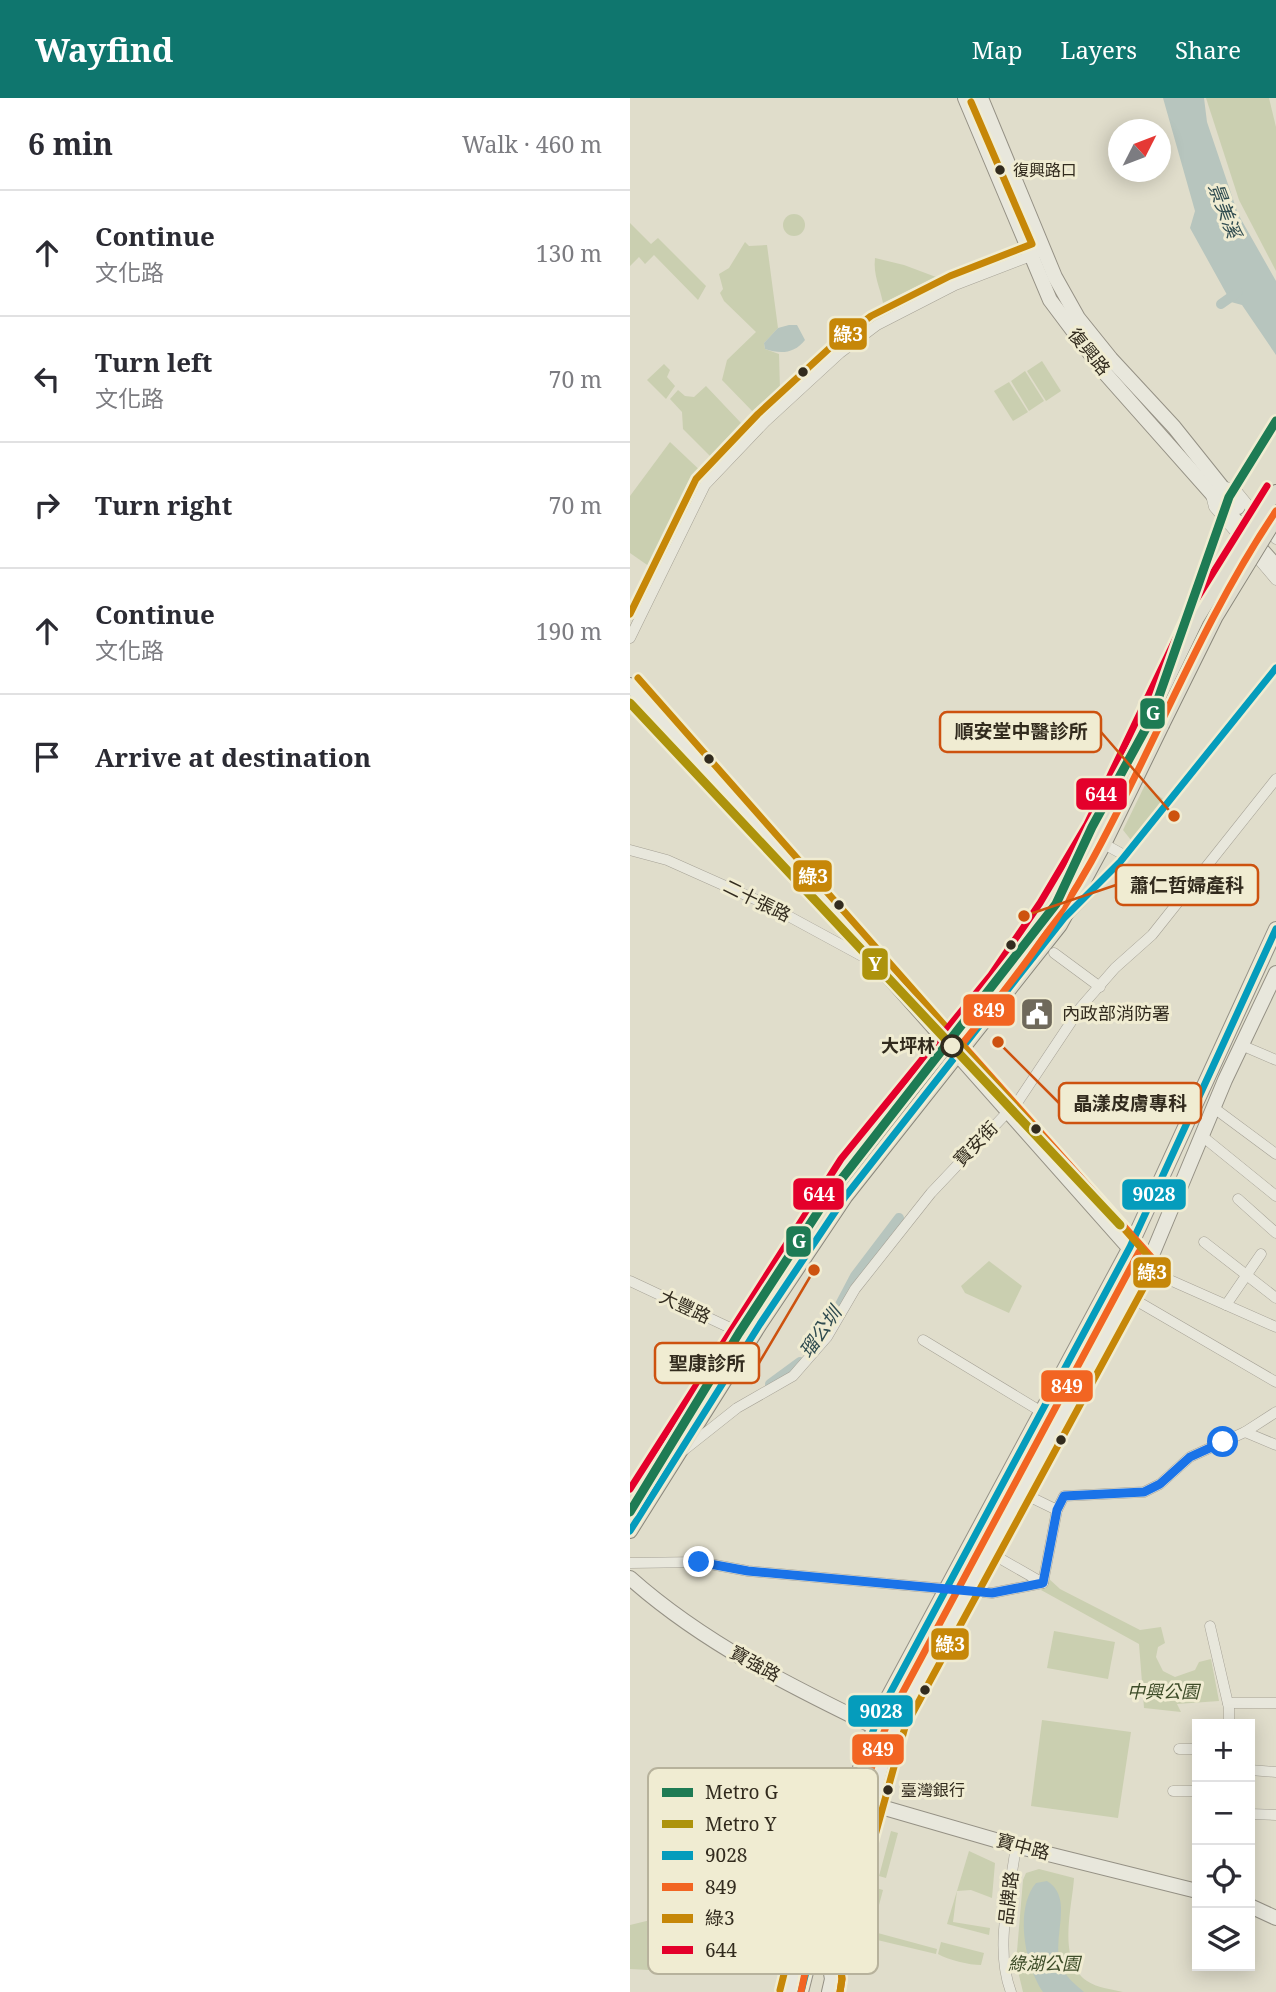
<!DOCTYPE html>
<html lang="en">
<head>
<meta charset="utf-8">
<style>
  body { margin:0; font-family:"Noto Serif","Noto Sans TC",serif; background:#f7f7f7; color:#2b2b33 }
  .controls { position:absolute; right:21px; bottom:21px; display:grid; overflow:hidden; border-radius:0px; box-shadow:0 4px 18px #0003 }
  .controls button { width:63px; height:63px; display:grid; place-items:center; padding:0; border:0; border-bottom:2px solid #e1e1e2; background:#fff; color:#2b2b33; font:35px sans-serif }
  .compass { position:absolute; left:478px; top:21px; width:63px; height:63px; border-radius:50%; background:#fff; box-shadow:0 4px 18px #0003; rotate:48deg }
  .stop { position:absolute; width:21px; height:21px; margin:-16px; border:5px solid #1a73e8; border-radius:50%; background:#fff }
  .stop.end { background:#1a73e8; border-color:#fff; box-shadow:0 2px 7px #0008 }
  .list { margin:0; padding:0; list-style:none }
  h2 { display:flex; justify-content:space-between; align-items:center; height:91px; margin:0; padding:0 28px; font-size:30px }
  h2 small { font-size:23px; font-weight:400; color:#7c7c81 }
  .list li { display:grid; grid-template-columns:46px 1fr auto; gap:21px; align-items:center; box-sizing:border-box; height:126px; padding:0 28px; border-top:2px solid #e1e1e2 }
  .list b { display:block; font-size:26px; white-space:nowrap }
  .list p { margin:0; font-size:23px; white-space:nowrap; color:#7c7c81 }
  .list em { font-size:23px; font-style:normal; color:#7c7c81 }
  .icon { flex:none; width:38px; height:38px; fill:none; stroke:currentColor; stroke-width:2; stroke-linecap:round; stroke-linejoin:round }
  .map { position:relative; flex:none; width:646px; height:1894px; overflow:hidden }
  header { display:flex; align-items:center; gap:42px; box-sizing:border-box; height:98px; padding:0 35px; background:#0f766e; color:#fff }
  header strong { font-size:33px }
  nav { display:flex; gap:38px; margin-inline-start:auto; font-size:24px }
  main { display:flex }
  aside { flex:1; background:#fff }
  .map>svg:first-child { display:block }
</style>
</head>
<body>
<header>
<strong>Wayfind</strong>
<nav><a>Map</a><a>Layers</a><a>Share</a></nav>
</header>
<main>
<aside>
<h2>6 min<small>Walk · 460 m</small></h2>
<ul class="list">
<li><svg class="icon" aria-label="ahead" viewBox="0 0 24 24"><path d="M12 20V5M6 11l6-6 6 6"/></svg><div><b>Continue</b><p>文化路</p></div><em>130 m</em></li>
<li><svg class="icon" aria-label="left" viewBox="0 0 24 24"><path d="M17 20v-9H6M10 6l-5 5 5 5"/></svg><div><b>Turn left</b><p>文化路</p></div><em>70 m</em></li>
<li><svg class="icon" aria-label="right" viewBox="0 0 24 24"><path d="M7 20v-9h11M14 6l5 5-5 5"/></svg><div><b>Turn right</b></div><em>70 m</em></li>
<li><svg class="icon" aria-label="ahead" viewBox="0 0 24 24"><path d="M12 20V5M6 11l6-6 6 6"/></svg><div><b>Continue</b><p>文化路</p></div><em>190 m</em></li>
<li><svg class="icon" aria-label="arrive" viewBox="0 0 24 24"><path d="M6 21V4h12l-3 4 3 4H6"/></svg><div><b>Arrive at destination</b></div></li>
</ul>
</aside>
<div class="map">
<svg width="646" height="1894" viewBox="0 0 646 1894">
  <rect width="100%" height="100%" fill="#e0ddcb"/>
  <g fill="#cacfb0">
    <polygon points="576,0 639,0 646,29 646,173 609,102"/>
    <circle cx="164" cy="127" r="11"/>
    <polygon points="0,125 21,146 28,140 76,188 68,202 24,157 15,166 9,159 0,168"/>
    <polygon points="115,144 119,148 137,147 148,230 134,245 135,251 149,256 150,292 125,316 92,282 97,262 126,234 94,203 90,195 93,191 89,176 99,170"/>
    <path d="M245 160 274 167 306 179 253 205C250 189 243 177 245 160Z"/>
    <polygon points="412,263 431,293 416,303 397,273"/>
    <polygon points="34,266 40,272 37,279 45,288 36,301 17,282"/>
    <polygon points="395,273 414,303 399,313 381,283"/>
    <polygon points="379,284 398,314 383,323 364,293"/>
    <polygon points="76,288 111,325 80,358 53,331 52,314 40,301 48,292 55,298 64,299"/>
    <polygon points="40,344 75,377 23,471 0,455 0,398"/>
    <polygon points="515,687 533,701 501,742 493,732"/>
    <polygon points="359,1163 392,1188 379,1215 335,1195 331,1188"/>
    <polygon points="418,1480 430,1491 510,1532 531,1529 535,1545 528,1549 526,1559 533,1573 545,1579 565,1572 569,1564 581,1561 589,1603 547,1606 551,1614 514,1610 509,1546 411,1492"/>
    <polygon points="424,1533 485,1544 478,1581 417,1570"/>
    <polygon points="412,1622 501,1634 488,1720 401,1708"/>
    <polygon points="261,1733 268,1735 256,1780 249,1778"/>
    <polygon points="339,1753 365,1765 362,1800 341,1792 327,1793 323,1824 360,1830 359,1837 317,1826"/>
    <path d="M409 1771 444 1780C442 1811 427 1862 457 1883 467 1890 481 1891 493 1894H393L386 1865 393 1782 396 1775Z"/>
    <polygon points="246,1790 253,1792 240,1841 233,1839"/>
    <polygon points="37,1818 45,1819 38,1873 0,1871 0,1827"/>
    <polygon points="244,1834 307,1851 306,1856 243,1841"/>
    <path d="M311 1844 354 1855 351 1867C339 1867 318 1862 308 1856Z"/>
  </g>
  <g fill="#b7c5be">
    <polygon points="533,0 574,0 577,24 608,116 646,183 646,257 612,207 601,204 560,130 565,113"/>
    <path d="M159 227H167L175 242C164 256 150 256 135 251L134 245 148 230Z"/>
    <path d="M417 1783C446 1801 419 1842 432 1870 437 1880 446 1887 454 1894H413C395 1868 384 1811 406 1785Z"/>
  </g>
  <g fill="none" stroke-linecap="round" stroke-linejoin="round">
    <g stroke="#b7c5be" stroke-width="10">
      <polyline points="591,206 608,194"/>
      <polyline points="204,1218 225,1178 269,1120"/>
      <polyline points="140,1286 170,1264"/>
    </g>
    <g stroke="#a5a195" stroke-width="11">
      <g id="street">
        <polyline points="595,389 605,391 646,441"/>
        <polyline points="581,397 584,409 646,482"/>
        <polyline points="0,540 75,387 135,324 210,255 247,227 325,187 406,156"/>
        <polyline points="0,752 37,762 138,807 243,864"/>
        <polyline points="452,757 460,760 474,746 494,757"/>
        <polyline points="439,816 490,764 646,570"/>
        <polyline points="424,855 470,889"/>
        <polyline points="611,947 646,962"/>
        <polyline points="584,1010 646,1056"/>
        <polyline points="572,1038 646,1098"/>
        <polyline points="608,1101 646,1135"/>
        <polyline points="574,1144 646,1200"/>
        <polyline points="516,1169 533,1179 646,1229"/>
        <polyline points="0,1183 111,1235"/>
        <polyline points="500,1199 646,1284"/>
        <polyline points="596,1207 631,1156"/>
        <polyline points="293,1242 430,1325"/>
        <polyline points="615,1334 646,1347"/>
        <polyline points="54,1352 107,1310 163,1278 197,1239 225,1191 301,1095 389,1002 451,909 485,870 522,837 646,681"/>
        <polyline points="390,1394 427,1412 434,1398 514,1394 530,1386 560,1359 615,1334 646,1314"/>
        <polyline points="0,1465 69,1464 118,1473 362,1495 413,1485 357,1453"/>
        <polyline points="413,1485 427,1412"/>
        <polyline points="580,1528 599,1610 599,1626"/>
        <polyline points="598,1605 646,1605"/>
        <polyline points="549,1651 567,1651"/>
        <polyline points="620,1672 646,1674"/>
        <polyline points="543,1693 567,1693"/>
        <polyline points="620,1716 646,1717"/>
        <path d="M381 1894C364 1850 380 1794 386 1748"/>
      </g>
    </g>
    <g stroke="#959185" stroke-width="16">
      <g id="secondary">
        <polyline points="335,0 420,202 474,274 646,468"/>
        <polyline points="351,0 425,179 448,220 481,261 544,329 608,409"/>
        <polyline points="0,587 516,1169"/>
        <path d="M0 1480C73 1545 162 1589 249 1631"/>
        <polyline points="234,1704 386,1748 567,1793"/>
        <polyline points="620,1808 646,1820"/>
        <polyline points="160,1894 166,1869 179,1858"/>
        <polyline points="171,1894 220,1699 249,1616 500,1149 646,831"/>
        <polyline points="199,1894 202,1881 199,1864 255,1653 265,1625 357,1453 522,1157 595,982 646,875"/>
      </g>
    </g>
    <g stroke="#8a877b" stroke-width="16">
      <g id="primary">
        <polyline points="633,412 646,394"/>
        <polyline points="0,1410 220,1067 369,883 419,811 466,731 518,621"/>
        <polyline points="0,1433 130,1226 215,1099 430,827 474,746 532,627"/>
      </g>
    </g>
    <use href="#street" stroke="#e8e7dc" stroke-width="10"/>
    <use href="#secondary" stroke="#e8e7dc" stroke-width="14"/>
    <use href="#primary" stroke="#dfddce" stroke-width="14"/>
    <g stroke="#8a877b" stroke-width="16" stroke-linecap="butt">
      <g id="primary-bridge">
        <polyline points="518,621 567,520 633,412"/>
        <polyline points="532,627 586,518 646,420"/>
      </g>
    </g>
    <use href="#primary-bridge" stroke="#dfddce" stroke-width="14"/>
    <g stroke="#f0ecd2" stroke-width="12">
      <g id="bus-1">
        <polyline points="0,1433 130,1226 215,1099 434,820 490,764 646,570"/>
        <polyline points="171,1894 220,1699 249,1616 500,1149 646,831"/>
      </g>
    </g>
    <g stroke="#f0ecd2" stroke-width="12">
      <g id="bus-2">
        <path d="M524 1162 332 946C379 888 425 829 461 764 525 648 571 524 646 413"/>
        <polyline points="171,1894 175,1875 189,1862 230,1702 259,1620 509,1154"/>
        <polyline points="210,1894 212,1881 210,1864 219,1828"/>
      </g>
    </g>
    <g stroke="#f0ecd2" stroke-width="12">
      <g id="bus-3">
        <polyline points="0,516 66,381 128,316 203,247 241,218 320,178 402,146 341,4"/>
        <polyline points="8,580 526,1167 275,1629 210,1864 212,1881 210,1894"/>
        <polyline points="150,1892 157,1864 170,1852 180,1814"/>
      </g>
    </g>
    <g stroke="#f0ecd2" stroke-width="12">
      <polyline id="bus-4" points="0,1391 211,1061 361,877 410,805 457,726 558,515 637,388"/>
    </g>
    <use href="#bus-1" stroke="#059cbc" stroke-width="7"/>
    <use href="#bus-2" stroke="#f26522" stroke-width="7"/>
    <use href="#bus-3" stroke="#c68708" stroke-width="7"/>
    <use href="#bus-4" stroke="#e4002b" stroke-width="7"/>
    <g stroke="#f0ecd2" stroke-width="14">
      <polyline id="metro-1" points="0,1414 109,1235 199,1097 426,806 462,729 521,621 599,399 646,323"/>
    </g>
    <g stroke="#f0ecd2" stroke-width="14">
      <polyline id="metro-2" points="0,605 490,1127"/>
    </g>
    <use href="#metro-1" stroke="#1e7b54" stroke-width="9"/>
    <use href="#metro-2" stroke="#ad930c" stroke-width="9"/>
  </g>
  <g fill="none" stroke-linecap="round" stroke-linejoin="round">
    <polyline stroke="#1a73e8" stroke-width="9" points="69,1464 118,1473 362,1495 413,1485 427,1412 434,1398 514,1394 530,1386 560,1359 593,1344"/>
  </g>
  <defs>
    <g id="civic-square" transform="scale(1.75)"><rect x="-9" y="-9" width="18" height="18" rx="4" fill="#6f695b" stroke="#f0ecd2"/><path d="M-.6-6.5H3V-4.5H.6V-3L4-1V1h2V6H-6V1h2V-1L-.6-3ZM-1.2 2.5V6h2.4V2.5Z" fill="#fff"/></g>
  </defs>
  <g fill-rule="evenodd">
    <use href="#civic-square" x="407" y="916"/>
  </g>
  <g fill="#322b1e" stroke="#f0ecd2" stroke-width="2.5">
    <circle cx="370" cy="72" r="6"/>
    <circle cx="173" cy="274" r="6"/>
    <circle cx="79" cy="661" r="6"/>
    <circle cx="209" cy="807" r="6"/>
    <circle cx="381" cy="847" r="6"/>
    <circle cx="406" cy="1031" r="6"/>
    <circle cx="431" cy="1342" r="6"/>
    <circle cx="295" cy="1592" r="6"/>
    <circle cx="258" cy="1692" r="6"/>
  </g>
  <circle fill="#f0ecd2" stroke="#322b1e" stroke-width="3.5" cx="322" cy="948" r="10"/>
  <g text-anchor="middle" stroke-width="6" stroke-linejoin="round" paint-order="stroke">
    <g font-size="16" fill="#322b1e" stroke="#f0ecd2" text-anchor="start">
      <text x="383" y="78">復興路口</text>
      <text x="271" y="1698">臺灣銀行</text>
    </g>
    <g font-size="18" fill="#322b1e" stroke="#f0ecd2">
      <text transform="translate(459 254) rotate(51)" y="6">復興路</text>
      <text transform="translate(127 803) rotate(26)" y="6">二十張路</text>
      <text transform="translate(346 1046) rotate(-46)" y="6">寶安街</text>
      <text transform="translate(55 1209) rotate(25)" y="6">大豐路</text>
      <text transform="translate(125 1566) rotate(29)" y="6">寶強路</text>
      <text transform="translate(393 1749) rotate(15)" y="6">寶中路</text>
      <text transform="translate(379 1800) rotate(-83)" y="6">品牌路</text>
    </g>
    <g font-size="18" fill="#322b1e" stroke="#f0ecd2" text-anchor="start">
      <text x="432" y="922">內政部消防署</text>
    </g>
    <g font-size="18" font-weight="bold" fill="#322b1e" stroke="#f0ecd2" text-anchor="end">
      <text x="305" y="954">大坪林</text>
    </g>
    <g font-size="18" font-style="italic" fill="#3d4c28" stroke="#f0ecd2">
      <text x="533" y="1600">中興公園</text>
      <text x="414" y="1872">綠湖公園</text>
    </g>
    <g font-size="19" font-style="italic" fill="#304c50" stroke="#f0ecd2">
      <text transform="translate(595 112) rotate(69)" y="7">景美溪</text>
      <text transform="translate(190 1234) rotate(-55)" y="7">瑠公圳</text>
    </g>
  </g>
  <rect x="18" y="1670" width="230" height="206" rx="10" fill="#f0ecd2" stroke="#b7b29c" stroke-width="2"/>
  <rect x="32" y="1690" width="31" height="9" fill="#1e7b54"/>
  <rect x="32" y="1722" width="31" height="8" fill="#ad930c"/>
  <rect x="32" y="1753" width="31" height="9" fill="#059cbc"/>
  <rect x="32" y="1785" width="31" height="8" fill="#f26522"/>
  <rect x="32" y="1816" width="31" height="9" fill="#c68708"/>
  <rect x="32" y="1848" width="31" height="8" fill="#e4002b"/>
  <g font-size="19" fill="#322b1e">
    <text x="75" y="1701">Metro G</text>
    <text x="75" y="1733">Metro Y</text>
    <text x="75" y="1764">9028</text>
    <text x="75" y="1796">849</text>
    <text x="75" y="1827">綠3</text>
    <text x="75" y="1859">644</text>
  </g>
  <path fill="none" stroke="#cd520f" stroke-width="2.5" d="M544 718L471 634M394 818L486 787M368 944L429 1005M184 1172L129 1265"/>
  <g fill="#cd520f" stroke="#f0ecd2" stroke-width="2.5">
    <circle cx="544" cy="718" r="7"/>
    <circle cx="394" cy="818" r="7"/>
    <circle cx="368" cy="944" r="7"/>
    <circle cx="184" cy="1172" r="7"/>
  </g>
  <g fill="#f0ecd2" stroke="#cd520f" stroke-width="2.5">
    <rect x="310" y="614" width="161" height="40" rx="7"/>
    <rect x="486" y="767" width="142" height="40" rx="7"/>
    <rect x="429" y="985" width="142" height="40" rx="7"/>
    <rect x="25" y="1245" width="104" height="40" rx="7"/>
  </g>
  <g font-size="19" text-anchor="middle" font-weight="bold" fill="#322b1e">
    <text x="391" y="640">順安堂中醫診所</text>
    <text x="557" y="794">蕭仁哲婦產科</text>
    <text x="500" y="1012">晶漾皮膚專科</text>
    <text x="77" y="1272">聖康診所</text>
  </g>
  <g stroke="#f0ecd2" stroke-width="2.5">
    <rect x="198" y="219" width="40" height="34" rx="7" fill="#c68708"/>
    <rect x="509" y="599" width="27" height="33" rx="7" fill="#1e7b54"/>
    <rect x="445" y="679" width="53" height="34" rx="7" fill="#e4002b"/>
    <rect x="162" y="761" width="41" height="34" rx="7" fill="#c68708"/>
    <rect x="231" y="849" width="28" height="34" rx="7" fill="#ad930c"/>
    <rect x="332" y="895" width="54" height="34" rx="7" fill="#f26522"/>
    <rect x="162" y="1079" width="53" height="34" rx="7" fill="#e4002b"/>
    <rect x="491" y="1080" width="66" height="33" rx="7" fill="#059cbc"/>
    <rect x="155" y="1127" width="27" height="33" rx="7" fill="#1e7b54"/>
    <rect x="502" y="1158" width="40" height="33" rx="7" fill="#c68708"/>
    <rect x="410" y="1271" width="54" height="34" rx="7" fill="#f26522"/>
    <rect x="300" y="1529" width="40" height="34" rx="7" fill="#c68708"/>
    <rect x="217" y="1596" width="67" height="34" rx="7" fill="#059cbc"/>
    <rect x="221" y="1635" width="54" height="33" rx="7" fill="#f26522"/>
  </g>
  <g font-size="19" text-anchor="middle" font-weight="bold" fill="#fff">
    <text x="218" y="243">綠3</text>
    <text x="523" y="622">G</text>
    <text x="471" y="703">644</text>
    <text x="183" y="785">綠3</text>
    <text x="245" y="873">Y</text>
    <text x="359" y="919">849</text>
    <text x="189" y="1103">644</text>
    <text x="524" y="1103">9028</text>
    <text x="169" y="1150">G</text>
    <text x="522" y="1181">綠3</text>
    <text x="437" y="1295">849</text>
    <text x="320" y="1553">綠3</text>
    <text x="251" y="1620">9028</text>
    <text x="248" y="1658">849</text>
  </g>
</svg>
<div class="controls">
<button>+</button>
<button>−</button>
<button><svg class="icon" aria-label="locate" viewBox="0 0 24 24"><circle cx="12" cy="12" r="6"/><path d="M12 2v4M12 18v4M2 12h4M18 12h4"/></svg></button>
<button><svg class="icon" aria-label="layers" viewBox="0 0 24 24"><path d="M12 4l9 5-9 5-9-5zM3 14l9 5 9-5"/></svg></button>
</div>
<svg class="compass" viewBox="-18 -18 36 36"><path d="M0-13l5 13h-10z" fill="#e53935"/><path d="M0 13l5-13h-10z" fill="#7c7c81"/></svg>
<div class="stop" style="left:593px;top:1344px"></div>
<div class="stop end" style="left:69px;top:1464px"></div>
</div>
</main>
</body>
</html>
